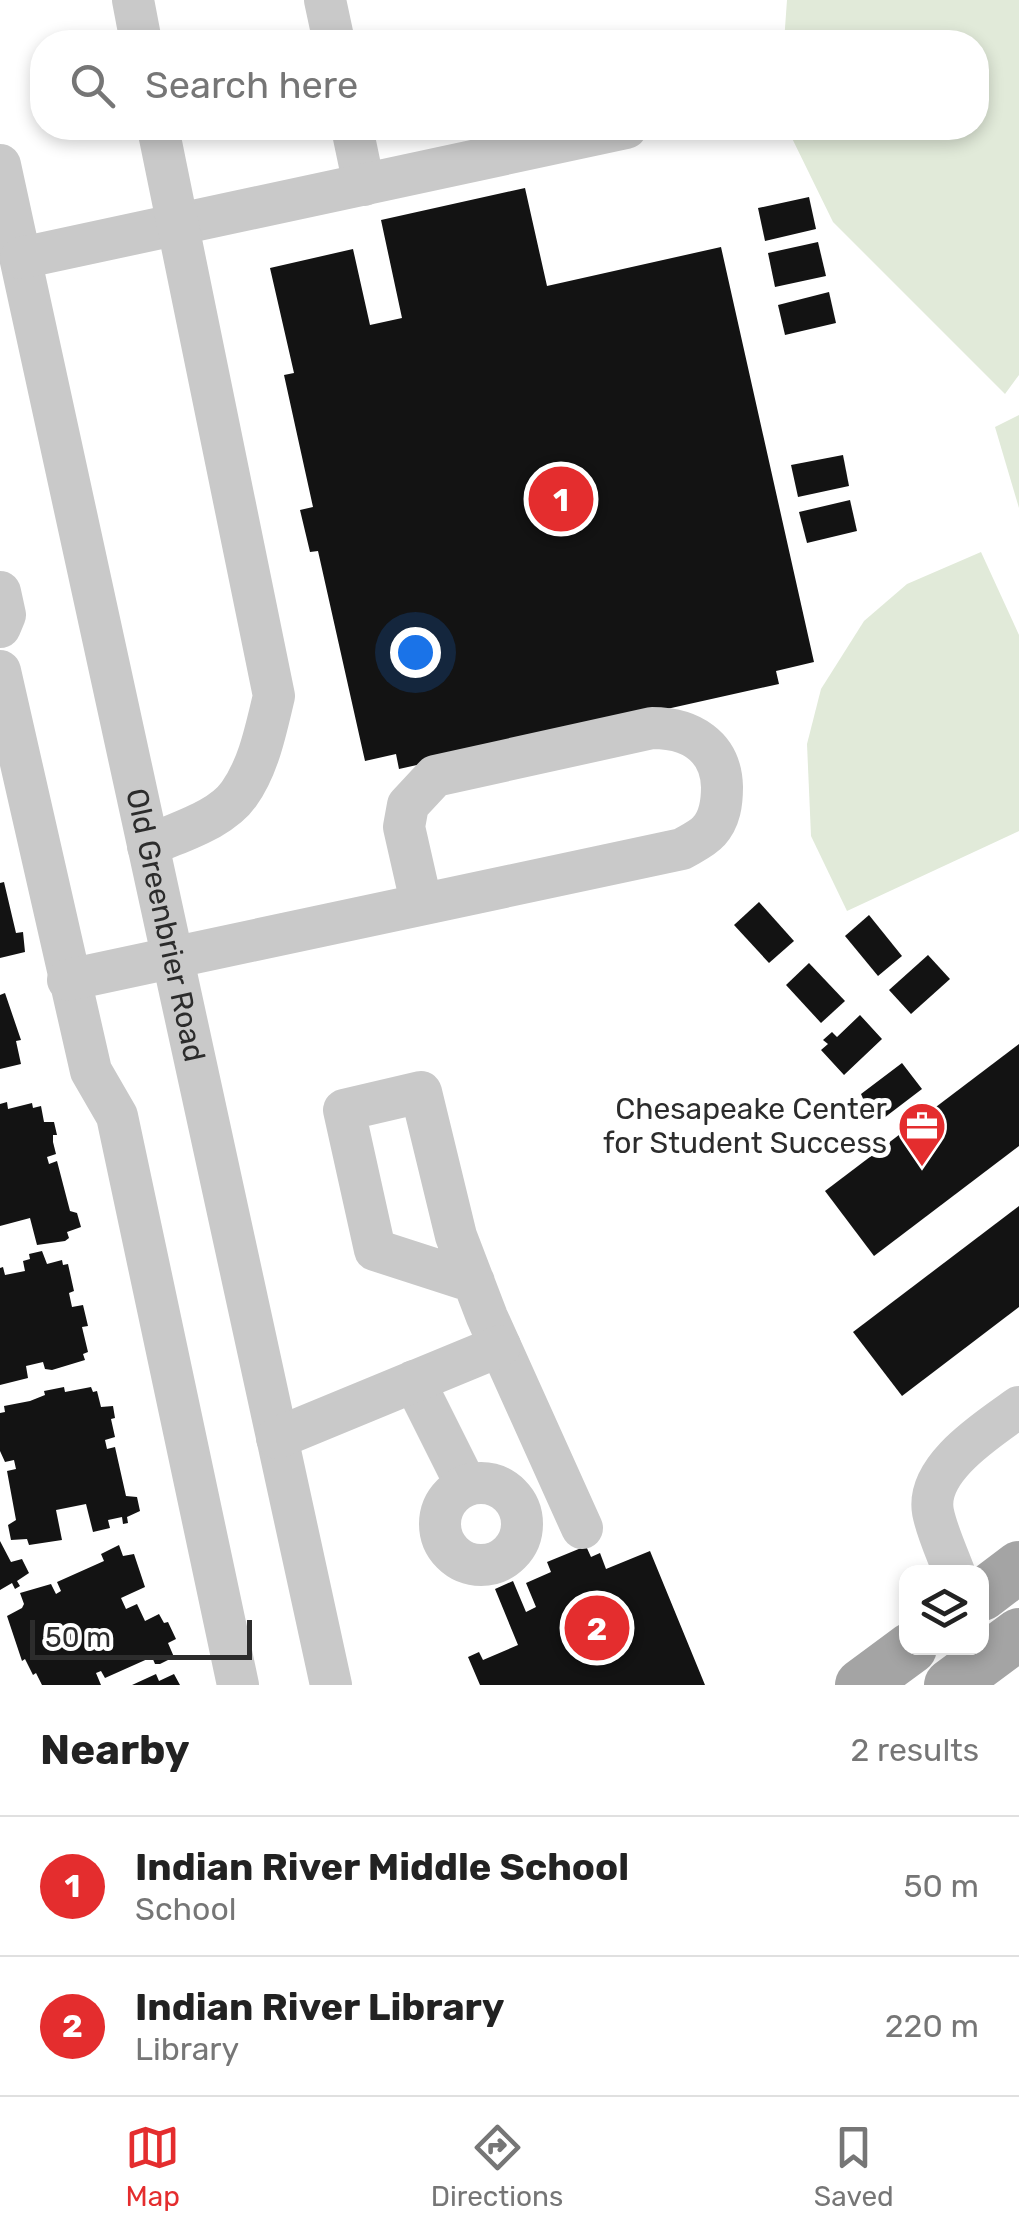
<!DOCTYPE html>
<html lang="en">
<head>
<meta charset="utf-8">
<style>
  body { margin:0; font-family:Rubik,sans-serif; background:#f2f2f2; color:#222 }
  .controls { position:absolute; right:30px; bottom:30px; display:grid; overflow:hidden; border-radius:20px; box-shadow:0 5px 15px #0003 }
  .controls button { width:90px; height:90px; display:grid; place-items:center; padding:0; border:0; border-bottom:2px solid #e0e0e0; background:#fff; color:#222; font:50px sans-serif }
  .scale { position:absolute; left:30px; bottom:25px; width:222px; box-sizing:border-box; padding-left:10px; border:5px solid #2c2c2c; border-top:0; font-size:28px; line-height:35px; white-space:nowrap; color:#2c2c2c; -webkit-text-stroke:8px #fff; paint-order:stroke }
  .you { position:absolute; left:415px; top:652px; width:35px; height:35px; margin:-25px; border:8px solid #fff; border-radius:50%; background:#1a73e8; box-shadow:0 0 0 15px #1a73e833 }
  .badge { display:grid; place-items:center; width:65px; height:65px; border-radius:50%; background:#e42d2e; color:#fff; font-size:32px; font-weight:700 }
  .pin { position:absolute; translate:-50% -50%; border:5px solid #fff; box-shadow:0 2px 10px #0006 }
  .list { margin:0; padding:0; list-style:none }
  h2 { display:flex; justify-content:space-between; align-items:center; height:130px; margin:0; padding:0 40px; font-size:42px }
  h2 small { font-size:32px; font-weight:400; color:#767676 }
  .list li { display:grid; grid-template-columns:65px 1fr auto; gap:30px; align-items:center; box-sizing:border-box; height:140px; padding:0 40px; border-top:2px solid #e0e0e0 }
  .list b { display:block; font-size:38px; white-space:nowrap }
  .list p { margin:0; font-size:32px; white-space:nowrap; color:#767676 }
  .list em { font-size:32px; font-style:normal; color:#767676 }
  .icon { flex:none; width:55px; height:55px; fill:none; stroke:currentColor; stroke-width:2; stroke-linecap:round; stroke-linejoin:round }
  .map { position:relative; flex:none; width:1019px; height:1685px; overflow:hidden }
  .search { position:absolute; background:#fff; box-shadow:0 5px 15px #0003; left:30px; right:30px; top:30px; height:110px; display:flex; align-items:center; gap:25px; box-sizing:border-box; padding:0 35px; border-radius:40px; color:#767676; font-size:38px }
  .sheet { height:410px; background:#fff }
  nav { display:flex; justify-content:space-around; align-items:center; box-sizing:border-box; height:140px; border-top:2px solid #e0e0e0; background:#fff; font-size:28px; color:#767676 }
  nav a { display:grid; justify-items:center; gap:5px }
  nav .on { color:#e42d2e }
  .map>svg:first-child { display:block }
</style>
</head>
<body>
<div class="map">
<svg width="1019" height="1685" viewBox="0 0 1019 1685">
  <rect width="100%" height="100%" fill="#fff"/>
  <g fill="#e1ead9">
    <polygon points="787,0 1019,0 1019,375 1005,394 833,222 787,128 976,128 976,42 784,42"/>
    <polygon points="1019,415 1019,508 995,427"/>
    <polygon points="981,552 1019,635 1019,831 847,911 811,836 807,744 821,689 864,621 907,584"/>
  </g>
  <g fill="#131313">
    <polygon points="525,188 547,286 721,247 814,662 776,671 779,684 399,769 396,754 365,761 318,551 310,552 300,510 313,507 284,375 294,373 270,268 353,249 370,325 402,318 381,220"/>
    <polygon points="809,197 816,229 765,241 758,208"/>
    <polygon points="818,242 826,276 775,287 768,253"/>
    <polygon points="829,292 836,323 785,335 778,305"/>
    <polygon points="843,455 849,486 798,497 791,465"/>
    <polygon points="850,500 857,531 807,543 799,512"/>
    <polygon points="4,882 16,933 23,932 25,952 0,958 0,883"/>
    <polygon points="759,902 794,941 769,963 734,925"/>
    <polygon points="869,915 902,956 878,976 845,936"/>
    <polygon points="928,955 950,979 911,1014 889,990"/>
    <polygon points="809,963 845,1001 821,1023 786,985"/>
    <polygon points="5,993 21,1040 16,1041 21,1064 0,1069 0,995"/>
    <polygon points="860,1015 882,1039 844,1075 821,1050 828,1044 823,1040 832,1032 837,1037"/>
    <polygon points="1019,1044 1019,1146 874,1256 825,1191"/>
    <polygon points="902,1063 922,1089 880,1121 870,1107 868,1110 861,1094"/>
    <polygon points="7,1102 8,1109 32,1103 33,1108 41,1106 44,1122 54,1122 57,1135 53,1135 53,1142 56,1154 47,1157 49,1164 57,1161 70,1211 77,1213 81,1227 67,1232 69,1238 65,1241 37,1245 30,1218 0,1226 0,1104"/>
    <polygon points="1019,1206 1019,1307 902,1396 853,1332"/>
    <polygon points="42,1251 47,1264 62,1260 63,1265 68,1264 74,1291 69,1293 72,1307 83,1305 88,1326 82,1327 88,1352 83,1354 85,1360 52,1370 45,1369 43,1362 26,1366 28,1378 0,1385 0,1268 3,1267 5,1275 25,1271 23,1261 30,1259 29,1254"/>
    <polygon points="64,1387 65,1392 91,1387 93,1392 97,1391 101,1407 113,1406 115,1418 111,1419 115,1437 105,1440 107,1449 115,1447 126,1496 137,1497 140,1511 127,1517 128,1523 123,1524 122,1517 108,1520 110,1528 93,1532 86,1504 56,1510 62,1540 29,1545 27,1539 11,1540 8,1525 16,1520 7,1471 16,1469 14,1460 5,1462 0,1451 0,1413 5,1412 4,1406 30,1401 45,1395 44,1391"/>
    <polygon points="0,1541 11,1562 22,1559 29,1573 17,1581 20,1586 15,1589 12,1583 0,1590"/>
    <polygon points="119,1545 123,1556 134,1554 145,1587 121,1598 126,1609 137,1604 145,1621 159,1614 164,1623 168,1622 176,1639 168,1643 174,1657 160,1664 155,1664 152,1657 105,1678 101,1671 96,1673 101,1685 42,1685 36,1673 33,1675 25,1659 22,1661 7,1616 22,1608 24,1604 20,1593 51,1584 56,1594 61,1591 57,1582 104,1561 101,1554"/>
    <polygon points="586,1546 591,1557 600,1553 606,1569 650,1551 705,1685 480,1685 468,1657 479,1652 483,1660 518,1645 495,1589 513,1581 526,1612 536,1607 526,1583 551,1572 547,1562"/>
    <polygon points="156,1674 159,1681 174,1674 180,1685 132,1685"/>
  </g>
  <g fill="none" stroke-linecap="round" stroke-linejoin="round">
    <g stroke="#c9c9c9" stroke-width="42">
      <polyline points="133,0 141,42"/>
      <polyline points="325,0 334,42"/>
      <polyline points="352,128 364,185"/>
      <path id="s1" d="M0 165 331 1685"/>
      <polyline points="21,258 626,128"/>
      <polyline points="0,592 5,615 0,627"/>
      <polyline points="0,671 91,1071 117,1116 238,1685"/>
      <path d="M148 846C177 832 220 821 239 794 259 766 266 729 274 696L158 128"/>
      <path d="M68 980 682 849C690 844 702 839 709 831 720 819 722 803 722 787 721 746 690 728 652 728L435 776 408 805 404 827 421 902"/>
      <polyline points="474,1282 375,1250 344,1110 421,1092 456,1236 487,1317 582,1528"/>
      <polyline points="414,1381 466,1485"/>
      <polyline points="277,1438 500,1346"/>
      <circle cx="481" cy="1524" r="41"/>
      <path d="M954 1572C947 1553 937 1532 933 1512 925 1468 989 1429 1019 1407"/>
    </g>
    <g stroke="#a4a4a4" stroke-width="52">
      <polyline points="982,1595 1019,1567"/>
      <polyline points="861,1685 911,1648"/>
      <polyline points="950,1685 1019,1634"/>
    </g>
  </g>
  <defs>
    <g id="office-pin" transform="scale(2.5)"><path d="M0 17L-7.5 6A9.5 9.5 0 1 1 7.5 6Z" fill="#e42d2e" stroke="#fff"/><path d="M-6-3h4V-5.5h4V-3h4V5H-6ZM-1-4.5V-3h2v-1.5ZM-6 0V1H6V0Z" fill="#fff"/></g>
  </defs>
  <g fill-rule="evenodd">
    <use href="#office-pin" x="922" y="1126"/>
  </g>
  <g text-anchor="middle" stroke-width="10" stroke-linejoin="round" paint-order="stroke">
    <g font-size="30" fill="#2c2c2c" stroke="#fff">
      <text dy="10" stroke="none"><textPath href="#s1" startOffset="778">Old Greenbrier Road</textPath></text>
    </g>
    <g font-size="30" fill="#2c2c2c" stroke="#fff" text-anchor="end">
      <text x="887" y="1119">Chesapeake Center<tspan x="887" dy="34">for Student Success</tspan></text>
    </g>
  </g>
</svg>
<div class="controls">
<button><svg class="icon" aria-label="layers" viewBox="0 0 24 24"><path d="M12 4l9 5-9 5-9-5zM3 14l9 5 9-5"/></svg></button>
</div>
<div class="scale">50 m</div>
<div class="you"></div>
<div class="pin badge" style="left:561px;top:499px">1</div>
<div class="pin badge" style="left:597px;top:1628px">2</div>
<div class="search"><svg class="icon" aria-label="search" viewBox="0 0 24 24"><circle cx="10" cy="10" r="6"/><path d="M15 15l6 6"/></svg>Search here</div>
</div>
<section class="sheet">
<h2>Nearby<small>2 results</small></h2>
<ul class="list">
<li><span class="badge">1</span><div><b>Indian River Middle School</b><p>School</p></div><em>50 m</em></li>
<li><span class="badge">2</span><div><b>Indian River Library</b><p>Library</p></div><em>220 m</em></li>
</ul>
</section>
<nav>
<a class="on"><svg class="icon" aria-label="map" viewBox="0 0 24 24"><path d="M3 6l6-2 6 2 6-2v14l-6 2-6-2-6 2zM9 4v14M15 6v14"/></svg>Map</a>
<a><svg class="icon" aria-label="directions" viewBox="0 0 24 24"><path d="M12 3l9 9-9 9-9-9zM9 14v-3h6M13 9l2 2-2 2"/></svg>Directions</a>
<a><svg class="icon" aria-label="saved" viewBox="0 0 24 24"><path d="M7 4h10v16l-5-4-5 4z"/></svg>Saved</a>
</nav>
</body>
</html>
